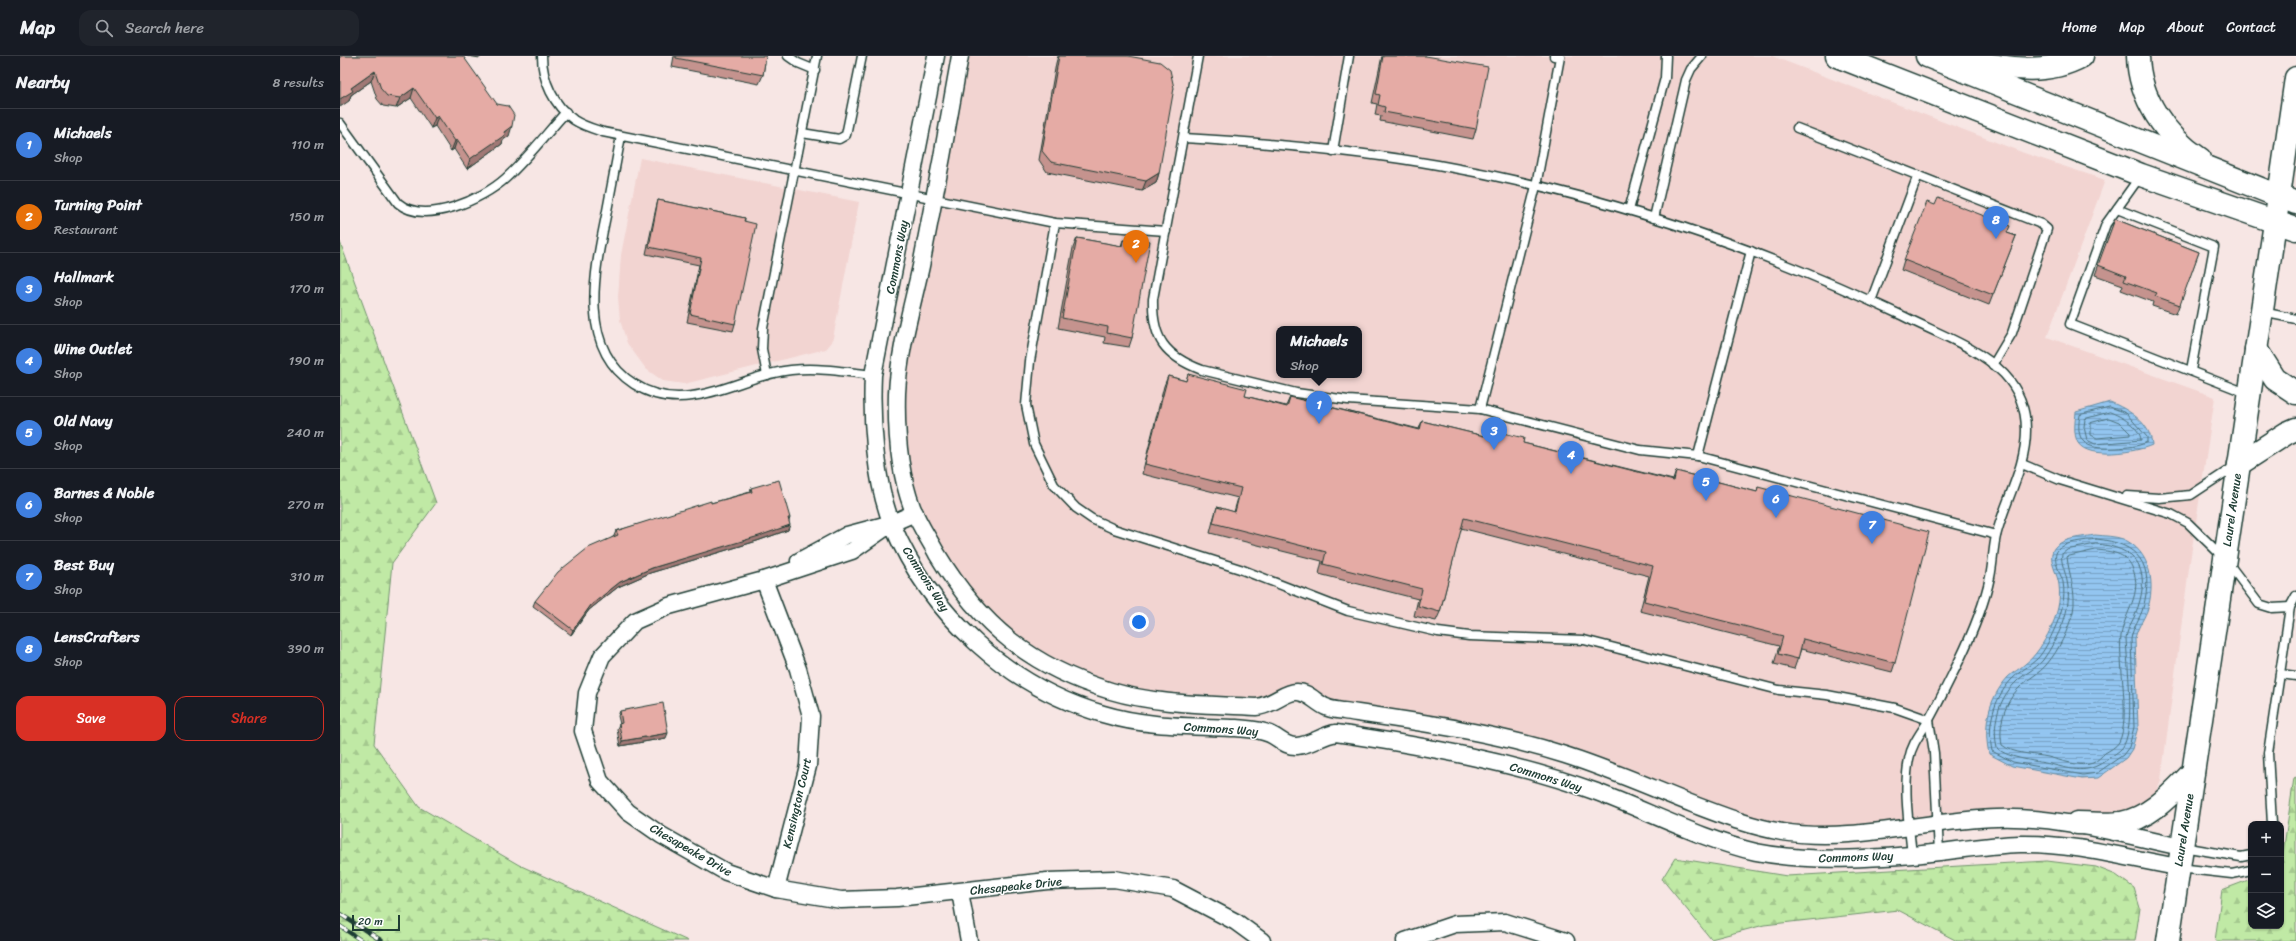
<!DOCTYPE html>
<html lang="en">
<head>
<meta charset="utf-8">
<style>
  body { margin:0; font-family:Sriracha,sans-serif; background:#20242c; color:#f1f3f6 }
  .controls { position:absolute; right:12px; bottom:12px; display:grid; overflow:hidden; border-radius:8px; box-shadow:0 1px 3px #0004 }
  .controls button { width:36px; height:36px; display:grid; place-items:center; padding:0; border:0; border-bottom:1px solid #363941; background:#171b24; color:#f1f3f6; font:20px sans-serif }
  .scale { position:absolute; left:12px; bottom:10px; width:48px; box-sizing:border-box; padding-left:4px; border:2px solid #1f3d34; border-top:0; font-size:11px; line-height:14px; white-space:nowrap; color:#1f3d34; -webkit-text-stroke:3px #fff; paint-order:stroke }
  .you { position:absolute; left:799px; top:566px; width:14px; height:14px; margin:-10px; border:3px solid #fff; border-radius:50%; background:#1a73e8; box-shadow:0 0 0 6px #1a73e833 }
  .badge { display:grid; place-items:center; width:26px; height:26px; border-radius:50%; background:#d93025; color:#fff; font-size:13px; font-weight:700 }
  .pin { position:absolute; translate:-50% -33px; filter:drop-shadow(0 1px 2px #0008) }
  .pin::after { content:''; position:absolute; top:21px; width:14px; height:12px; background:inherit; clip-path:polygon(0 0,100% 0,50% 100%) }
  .popup { position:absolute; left:936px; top:270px; width:86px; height:52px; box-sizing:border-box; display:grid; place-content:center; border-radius:8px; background:#171b24; filter:drop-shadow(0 1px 3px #0005); font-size:13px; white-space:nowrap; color:#9ea1a6 }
  .popup b { font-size:15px; color:#f1f3f6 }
  .popup::after { content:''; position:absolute; left:50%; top:100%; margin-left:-8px; border:8px solid transparent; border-top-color:#171b24 }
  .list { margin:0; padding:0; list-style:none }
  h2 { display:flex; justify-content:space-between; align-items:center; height:52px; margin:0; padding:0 16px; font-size:17px }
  h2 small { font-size:13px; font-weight:400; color:#9ea1a6 }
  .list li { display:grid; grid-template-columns:26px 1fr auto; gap:12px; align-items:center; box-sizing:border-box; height:72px; padding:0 16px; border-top:1px solid #363941 }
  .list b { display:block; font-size:15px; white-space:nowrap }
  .list p { margin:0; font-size:13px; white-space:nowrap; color:#9ea1a6 }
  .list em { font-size:13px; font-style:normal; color:#9ea1a6 }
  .actions { display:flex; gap:8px; padding:12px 16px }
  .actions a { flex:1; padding:9px 0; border:1px solid #d93025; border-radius:12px; text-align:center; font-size:14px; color:#d93025 }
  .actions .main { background:#d93025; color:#fff }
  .icon { flex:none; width:22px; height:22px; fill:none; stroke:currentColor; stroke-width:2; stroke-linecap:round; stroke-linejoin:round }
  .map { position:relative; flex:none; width:1956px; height:885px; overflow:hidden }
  header { display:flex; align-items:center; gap:24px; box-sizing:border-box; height:56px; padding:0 20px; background:#171b24; border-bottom:1px solid #363941 }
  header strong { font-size:19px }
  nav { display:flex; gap:22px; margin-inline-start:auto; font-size:14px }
  .search { width:280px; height:36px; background:#20242c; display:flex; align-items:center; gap:10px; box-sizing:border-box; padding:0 14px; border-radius:12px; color:#9ea1a6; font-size:15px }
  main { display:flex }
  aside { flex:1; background:#171b24 }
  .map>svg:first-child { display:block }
</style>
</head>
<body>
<header>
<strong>Map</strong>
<div class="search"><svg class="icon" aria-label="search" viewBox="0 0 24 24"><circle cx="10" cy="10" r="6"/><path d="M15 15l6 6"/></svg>Search here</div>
<nav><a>Home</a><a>Map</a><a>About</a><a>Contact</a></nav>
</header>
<main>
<aside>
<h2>Nearby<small>8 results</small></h2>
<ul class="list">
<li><span class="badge" style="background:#3f7fe0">1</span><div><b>Michaels</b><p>Shop</p></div><em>110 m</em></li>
<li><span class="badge" style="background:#e8710a">2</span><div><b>Turning Point</b><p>Restaurant</p></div><em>150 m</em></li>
<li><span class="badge" style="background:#3f7fe0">3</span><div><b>Hallmark</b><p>Shop</p></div><em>170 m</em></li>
<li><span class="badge" style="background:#3f7fe0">4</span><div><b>Wine Outlet</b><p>Shop</p></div><em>190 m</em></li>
<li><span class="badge" style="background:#3f7fe0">5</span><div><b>Old Navy</b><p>Shop</p></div><em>240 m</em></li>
<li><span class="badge" style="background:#3f7fe0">6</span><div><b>Barnes &amp; Noble</b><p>Shop</p></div><em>270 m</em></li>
<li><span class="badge" style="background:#3f7fe0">7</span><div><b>Best Buy</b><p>Shop</p></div><em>310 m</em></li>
<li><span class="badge" style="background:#3f7fe0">8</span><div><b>LensCrafters</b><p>Shop</p></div><em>390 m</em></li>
</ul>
<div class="actions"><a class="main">Save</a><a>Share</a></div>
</aside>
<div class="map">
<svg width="1956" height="885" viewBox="0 0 1956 885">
  <defs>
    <pattern id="forest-firs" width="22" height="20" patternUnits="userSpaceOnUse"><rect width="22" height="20" fill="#c0e9a5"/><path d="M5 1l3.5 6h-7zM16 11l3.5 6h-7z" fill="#a5c98f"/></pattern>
    <pattern id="water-rules" width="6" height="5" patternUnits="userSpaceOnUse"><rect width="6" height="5" fill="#93c5f0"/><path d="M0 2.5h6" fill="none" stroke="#77a1c3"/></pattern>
  </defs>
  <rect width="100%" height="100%" fill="#f7e6e4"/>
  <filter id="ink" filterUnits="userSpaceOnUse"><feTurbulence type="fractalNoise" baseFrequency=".025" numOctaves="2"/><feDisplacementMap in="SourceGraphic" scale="8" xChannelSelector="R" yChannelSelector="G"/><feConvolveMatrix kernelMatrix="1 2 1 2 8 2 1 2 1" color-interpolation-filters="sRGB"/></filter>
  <g filter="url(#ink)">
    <g fill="#f2d4d1" fill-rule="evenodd">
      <path d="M628 0H1432L1684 97 1765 124 1707 281 1875 341 1849 512 1821 724 1816 736 1808 746 1795 754 1771 760 1674 752 1631 754 1523 770 1484 771 1444 768 1404 759 1145 671 1082 658 930 639 918 642 807 635 764 625 717 607 676 580 628 535 590 473 572 421 567 395 564 339 567 312ZM939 273H1019V319H939Z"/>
      <polygon points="300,102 519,146 494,277 492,286 486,293 344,328 323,325 306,313 287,287 280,264 278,241 281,199"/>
    </g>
    <g fill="url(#forest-firs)" stroke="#70936c">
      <polygon points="0,186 96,447 52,507 34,688 79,751 179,809 348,885 0,885"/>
      <polygon points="1956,721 1956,885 1875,885 1882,834 1911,823 1911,870 1941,870 1941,811 1954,722"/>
      <polygon points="1335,802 1447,820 1707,805 1756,811 1776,819 1794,832 1800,852 1795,885 1617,885 1558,854 1424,869 1371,883 1322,823"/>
    </g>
    <g fill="url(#water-rules)" stroke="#658fa5">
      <path d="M1770 346C1788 353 1811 367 1812 389 1797 396 1749 404 1738 387 1733 378 1735 366 1736 356Z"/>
      <path d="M1755 479C1765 480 1774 480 1783 483 1811 495 1816 529 1807 555 1803 565 1797 572 1795 583L1798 671 1792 693 1786 702 1758 722 1742 723 1672 710 1649 698C1643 670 1648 643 1668 621 1673 616 1680 613 1685 608 1696 600 1704 586 1710 574 1717 559 1721 545 1719 529 1718 518 1708 505 1713 494 1719 482 1744 481 1755 479Z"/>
    </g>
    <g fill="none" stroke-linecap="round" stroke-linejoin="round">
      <g stroke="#4d737f" stroke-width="1">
        <path d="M1770 351 1786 357 1807 381V386C1798 391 1787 391 1777 392 1750 393 1734 391 1740 359Z"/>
        <path d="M1770 356C1781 360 1800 371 1801 384L1755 388 1747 384 1744 371 1745 363Z"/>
        <polygon points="1769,362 1779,366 1790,377 1790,379 1757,382 1751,379 1751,367"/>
        <path d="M1756 483C1799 487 1815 509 1803 552 1800 563 1793 570 1791 583L1794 671 1789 691 1783 699 1757 717 1743 719 1673 706 1652 695C1647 670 1653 644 1671 624 1678 616 1689 611 1697 603 1704 596 1710 583 1714 574 1721 559 1726 543 1723 526 1721 518 1711 502 1718 494 1726 485 1744 485 1756 483Z"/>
        <path d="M1756 488C1795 491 1811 512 1798 551 1795 563 1788 569 1786 582 1787 608 1795 667 1784 689 1781 695 1774 698 1768 703 1749 717 1738 715 1714 709 1699 705 1668 703 1657 692 1652 669 1658 644 1675 627 1683 618 1695 614 1703 604 1711 593 1718 579 1723 567 1728 553 1730 538 1727 525 1726 517 1720 506 1722 498L1727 494Z"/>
        <path d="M1756 494C1770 495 1786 497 1792 511 1804 538 1784 556 1781 580 1778 608 1791 662 1779 686 1776 691 1770 694 1765 697 1762 700 1757 705 1753 707 1741 712 1720 704 1708 701 1694 698 1673 698 1662 689 1658 669 1665 646 1679 632 1687 623 1699 618 1707 608 1719 594 1728 574 1733 556 1737 536 1729 520 1727 501Z"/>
      </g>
      <g stroke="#1f3d34" stroke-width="11">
        <g id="lane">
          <path d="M202 0C202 24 214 50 234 64 243 70 254 73 263 76L715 167 826 175"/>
          <polyline points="448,0 458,7 475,14"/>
          <path d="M858 0 813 243C812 283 825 300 862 314L956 337 1008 344 1140 353 1300 394 1358 400 1656 479"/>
          <path d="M0 67 58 147C85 170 143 143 166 122 188 102 206 78 226 56"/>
          <polyline points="1457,72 1701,168 1707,173 1672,277 1653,309"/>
          <polyline points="462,77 499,83 506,79 522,0"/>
          <path d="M281 80C276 107 271 133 266 160 255 214 237 292 294 328 311 339 332 343 352 340 380 337 406 323 434 317 467 309 500 315 533 319"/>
          <path d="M844 82C929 87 1015 94 1098 109 1259 137 1415 190 1563 260 1596 277 1638 291 1664 318 1679 334 1686 352 1686 374 1686 412 1665 444 1656 480 1653 493 1653 507 1650 521 1644 550 1632 578 1619 605 1610 623 1601 642 1591 660 1583 675 1572 686 1569 703 1563 733 1569 769 1572 799"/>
          <polyline points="993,95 1009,0"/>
          <polyline points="1801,119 1766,168 1730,268 1909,338"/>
          <polyline points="1777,153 1874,191 1851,314"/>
          <polyline points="1289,154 1325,22 1326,0"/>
          <polyline points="1314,162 1346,24 1351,13 1362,0"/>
          <polyline points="715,167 690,305 686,349 694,388 714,429 736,452 752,463 774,473 900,513 1008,555 1098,576 1129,580 1244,584 1439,634 1487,639 1555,652 1589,664"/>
          <polyline points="1531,245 1578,119"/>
          <polyline points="1922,256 1956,263"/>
          <polyline points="427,319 422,293 423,272 477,0"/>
          <polyline points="1140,353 1196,130 1220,1 1214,0"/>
          <polyline points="1358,400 1411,195"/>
          <polyline points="1682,408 1720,424 1831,458 1848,467 1885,503 1919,548 1932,552 1950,551"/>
          <polyline points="1787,440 1819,442 1851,439 1895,410"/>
          <polyline points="1940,618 1956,620"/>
          <polyline points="1589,664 1594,697 1599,796"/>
          <polyline points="1932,768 1928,697 1950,551 1956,540"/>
          <polyline points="1843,791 1901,801 1911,799"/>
          <polyline points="1839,812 1892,818 1911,814"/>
        </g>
      </g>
      <g stroke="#1f3d34" stroke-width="19">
        <g id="street">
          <path d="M596 0 533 319C531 363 535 427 552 468 590 559 669 631 763 658 806 671 851 670 896 672 907 673 919 673 930 678 939 682 946 691 957 690 970 689 983 679 996 677 1084 690 1170 705 1254 735 1306 754 1363 784 1416 796 1467 806 1521 803 1572 799 1608 796 1644 789 1680 788 1734 787 1786 802 1838 811"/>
          <path d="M620 0C608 70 595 140 581 210 572 251 559 295 557 337 556 374 559 416 572 451 578 467 589 483 597 498 640 569 691 611 771 635 818 649 868 648 916 651 932 650 944 636 956 636 968 635 976 647 986 651 991 654 998 654 1004 655 1079 666 1153 676 1225 699 1269 713 1312 732 1355 749 1384 760 1412 771 1442 776 1515 787 1585 764 1657 762 1720 760 1780 778 1841 791"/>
          <polyline points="552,467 512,495 424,524 329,550 295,565 262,600 247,637 243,675 260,725 288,756 321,779 386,816 436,833 501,844 557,842 707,825 774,823 833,833 896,866 922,885"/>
          <polyline points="459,505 507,479 552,467 575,457"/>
          <polyline points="424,524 458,613 471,660 468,710 436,833"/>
          <polyline points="620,836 629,885"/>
          <polyline points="1065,885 1115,868 1165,866 1226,885"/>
        </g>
      </g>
      <g stroke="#1f3d34" stroke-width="25">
        <g id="secondary">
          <path d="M1737 767C1751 767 1767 769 1781 767 1811 762 1833 736 1853 716"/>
          <polyline points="1828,885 1939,140"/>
        </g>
      </g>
      <g stroke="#1f3d34" stroke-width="25">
        <polyline id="primary" points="1939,140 1956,22"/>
      </g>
      <g stroke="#1f3d34" stroke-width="25">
        <g id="highway">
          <polyline points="1497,0 1801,119 1956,173"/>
          <polyline points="1587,0 1956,147"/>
          <path d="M1798 0C1799 42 1825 80 1860 103"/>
          <path d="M1624 5C1664 11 1704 21 1742 0"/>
          <polyline points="1916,293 1935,323 1956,337"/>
          <polyline points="1899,408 1947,377 1956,373"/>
        </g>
      </g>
      <use href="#lane" stroke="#fff" stroke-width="8"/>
      <use href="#street" stroke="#fff" stroke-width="16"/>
      <use href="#secondary" stroke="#fff" stroke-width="22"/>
      <use href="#primary" stroke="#fff" stroke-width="22"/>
      <use href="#highway" stroke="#fff" stroke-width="22"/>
      <g stroke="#1f3d34" stroke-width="4.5">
        <g id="rail">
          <polyline points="0,858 42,885"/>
          <polyline points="0,870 22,885"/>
        </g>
      </g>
      <use href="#rail" stroke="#fff" stroke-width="3" stroke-dasharray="9" stroke-linecap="butt"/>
    </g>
    <g fill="#c5938e" stroke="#1f3d34">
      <polygon points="0,0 123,0 169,80 163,84 162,88 127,113 114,93 111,95 95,70 91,72 71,42 56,52 43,50 37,43 31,25 11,39 9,45"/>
      <polygon points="127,0 141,0 140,2"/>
      <polygon points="334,0 426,0 423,19 419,28 332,11"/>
      <polygon points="718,0 788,0 819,117 816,127 802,135 707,116 699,104 716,7"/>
      <polygon points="1042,0 1086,0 1136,73 1133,83 1040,65 1041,60 1035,59 1037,48 1032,47"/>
      <polygon points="318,144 405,162 395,268 393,275 347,266 359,209 306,198 316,152"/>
      <polygon points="1775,163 1859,196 1836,258 1812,250 1813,246 1781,234 1783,229 1755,219"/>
      <polygon points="1667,177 1676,180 1649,249 1561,214 1564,204"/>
      <polygon points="737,182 781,190 783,184 796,187 798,182 792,282 789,291 764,287 765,281 718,272 733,192"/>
      <polygon points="848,318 905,340 946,350 950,341 1079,373 1082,365 1144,380 1153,380 1155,375 1183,387 1333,424 1336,415 1417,436 1418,431 1555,607 1552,616 1461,593 1454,613 1434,608 1439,590 1300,555 1309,520 1121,472 1100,556 1096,565 1074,560 1078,543 979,518 982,505 870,477 874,461 877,451 894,456 898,442 802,418 824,330 828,320 846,325"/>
      <polygon points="411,432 450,462 449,465 448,474 417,485 310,517 278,531 249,554 231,579 193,550 195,545 274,480 276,475 371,447 410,436"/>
      <polygon points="280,655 326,682 280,690 277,673 279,668 280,668 278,660"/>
    </g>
    <g fill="#a07874" stroke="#1f3d34">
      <polygon points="35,15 31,25 11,39 9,45 0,51 0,43 11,32"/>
      <polygon points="74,32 71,42 56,52 60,42"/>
      <polygon points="98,60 95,70 91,72 95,62"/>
      <polygon points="172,70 169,80 163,84 162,88 127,113 130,103 164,76"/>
      <polygon points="117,84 114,93 111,95 115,85"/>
      <polygon points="819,117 816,127 802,135 806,125"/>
      <polygon points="450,469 448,474 417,485 310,517 278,531 249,554 231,579 233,574 251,549 280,526 312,512"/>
      <polygon points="328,677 326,682 280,690 282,685"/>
    </g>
    <g fill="#e5aba5" stroke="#1f3d34">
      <polygon points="0,0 123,0 157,48 168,50 174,59 172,70 164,76 165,79 130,103 117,84 115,85 98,60 95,62 74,32 60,42 47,40 41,33 35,15 11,32 13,35 0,43"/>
      <polygon points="336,0 426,0 423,19 336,2"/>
      <polygon points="719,0 788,0 820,6 830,14 834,32 819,117 806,125 711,106 702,95"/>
      <polygon points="1043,0 1086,0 1148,11 1136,73 1044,56 1045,51 1038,49 1040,39 1036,38"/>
      <polygon points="1598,142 1670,170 1667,177 1676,180 1653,239 1564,204 1587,146 1595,149"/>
      <polygon points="318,144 405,162 404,165 416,168 395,268 350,258 361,202 309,191"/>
      <polygon points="1775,163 1859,196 1840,249 1815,240 1817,237 1784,225 1786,220 1758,209"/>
      <polygon points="737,182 782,190 783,184 797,187 798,182 810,185 792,282 767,277 768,271 722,262"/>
      <polygon points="848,318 907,333 905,340 947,351 950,341 1080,374 1082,365 1144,380 1145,378 1153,380 1155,375 1184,382 1183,387 1334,425 1336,415 1417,436 1418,431 1589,476 1555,607 1463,583 1458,603 1438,598 1443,580 1304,545 1313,510 1124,462 1100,556 1078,550 1082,533 983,508 986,496 873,467 877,451 895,456 901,432 805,408 828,320 846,325"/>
      <polygon points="439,424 450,462 448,462 450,469 419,480 312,512 280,526 251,549 233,574 195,545 218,516 248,492 278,479 276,475 371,445 371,447 412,436 411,432"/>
      <polygon points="323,647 328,677 282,685 279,668 282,667 280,655"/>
    </g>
  </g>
  <g text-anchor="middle" stroke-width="3" stroke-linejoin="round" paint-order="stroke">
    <g font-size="12" fill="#1f3d34" stroke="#fff">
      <text transform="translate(557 201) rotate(-79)" y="4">Commons Way</text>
      <text transform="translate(1892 454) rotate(-82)" y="4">Laurel Avenue</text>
      <text transform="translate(586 523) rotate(57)" y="4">Commons Way</text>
      <text transform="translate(881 673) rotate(4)" y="4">Commons Way</text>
      <text transform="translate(1206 721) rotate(17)" y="4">Commons Way</text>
      <text transform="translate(457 747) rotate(-77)" y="4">Kensington Court</text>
      <text transform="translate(1844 774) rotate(-81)" y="4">Laurel Avenue</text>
      <text transform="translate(351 794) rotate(30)" y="4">Chesapeake Drive</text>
      <text transform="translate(1516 801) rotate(-2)" y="4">Commons Way</text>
      <text transform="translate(676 830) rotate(-6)" y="4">Chesapeake Drive</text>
    </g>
  </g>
</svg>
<div class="controls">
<button>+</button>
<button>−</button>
<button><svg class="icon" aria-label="layers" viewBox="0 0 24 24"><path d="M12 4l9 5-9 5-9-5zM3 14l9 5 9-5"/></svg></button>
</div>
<div class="scale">20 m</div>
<div class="you"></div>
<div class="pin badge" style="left:979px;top:368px;background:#3f7fe0">1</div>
<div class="popup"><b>Michaels</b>Shop</div>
<div class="pin badge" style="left:796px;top:207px;background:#e8710a">2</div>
<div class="pin badge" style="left:1154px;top:394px;background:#3f7fe0">3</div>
<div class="pin badge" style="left:1231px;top:418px;background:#3f7fe0">4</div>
<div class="pin badge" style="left:1366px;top:445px;background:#3f7fe0">5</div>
<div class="pin badge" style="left:1436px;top:462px;background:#3f7fe0">6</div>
<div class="pin badge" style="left:1532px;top:488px;background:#3f7fe0">7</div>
<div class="pin badge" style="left:1656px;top:183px;background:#3f7fe0">8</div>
</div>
</main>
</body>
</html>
